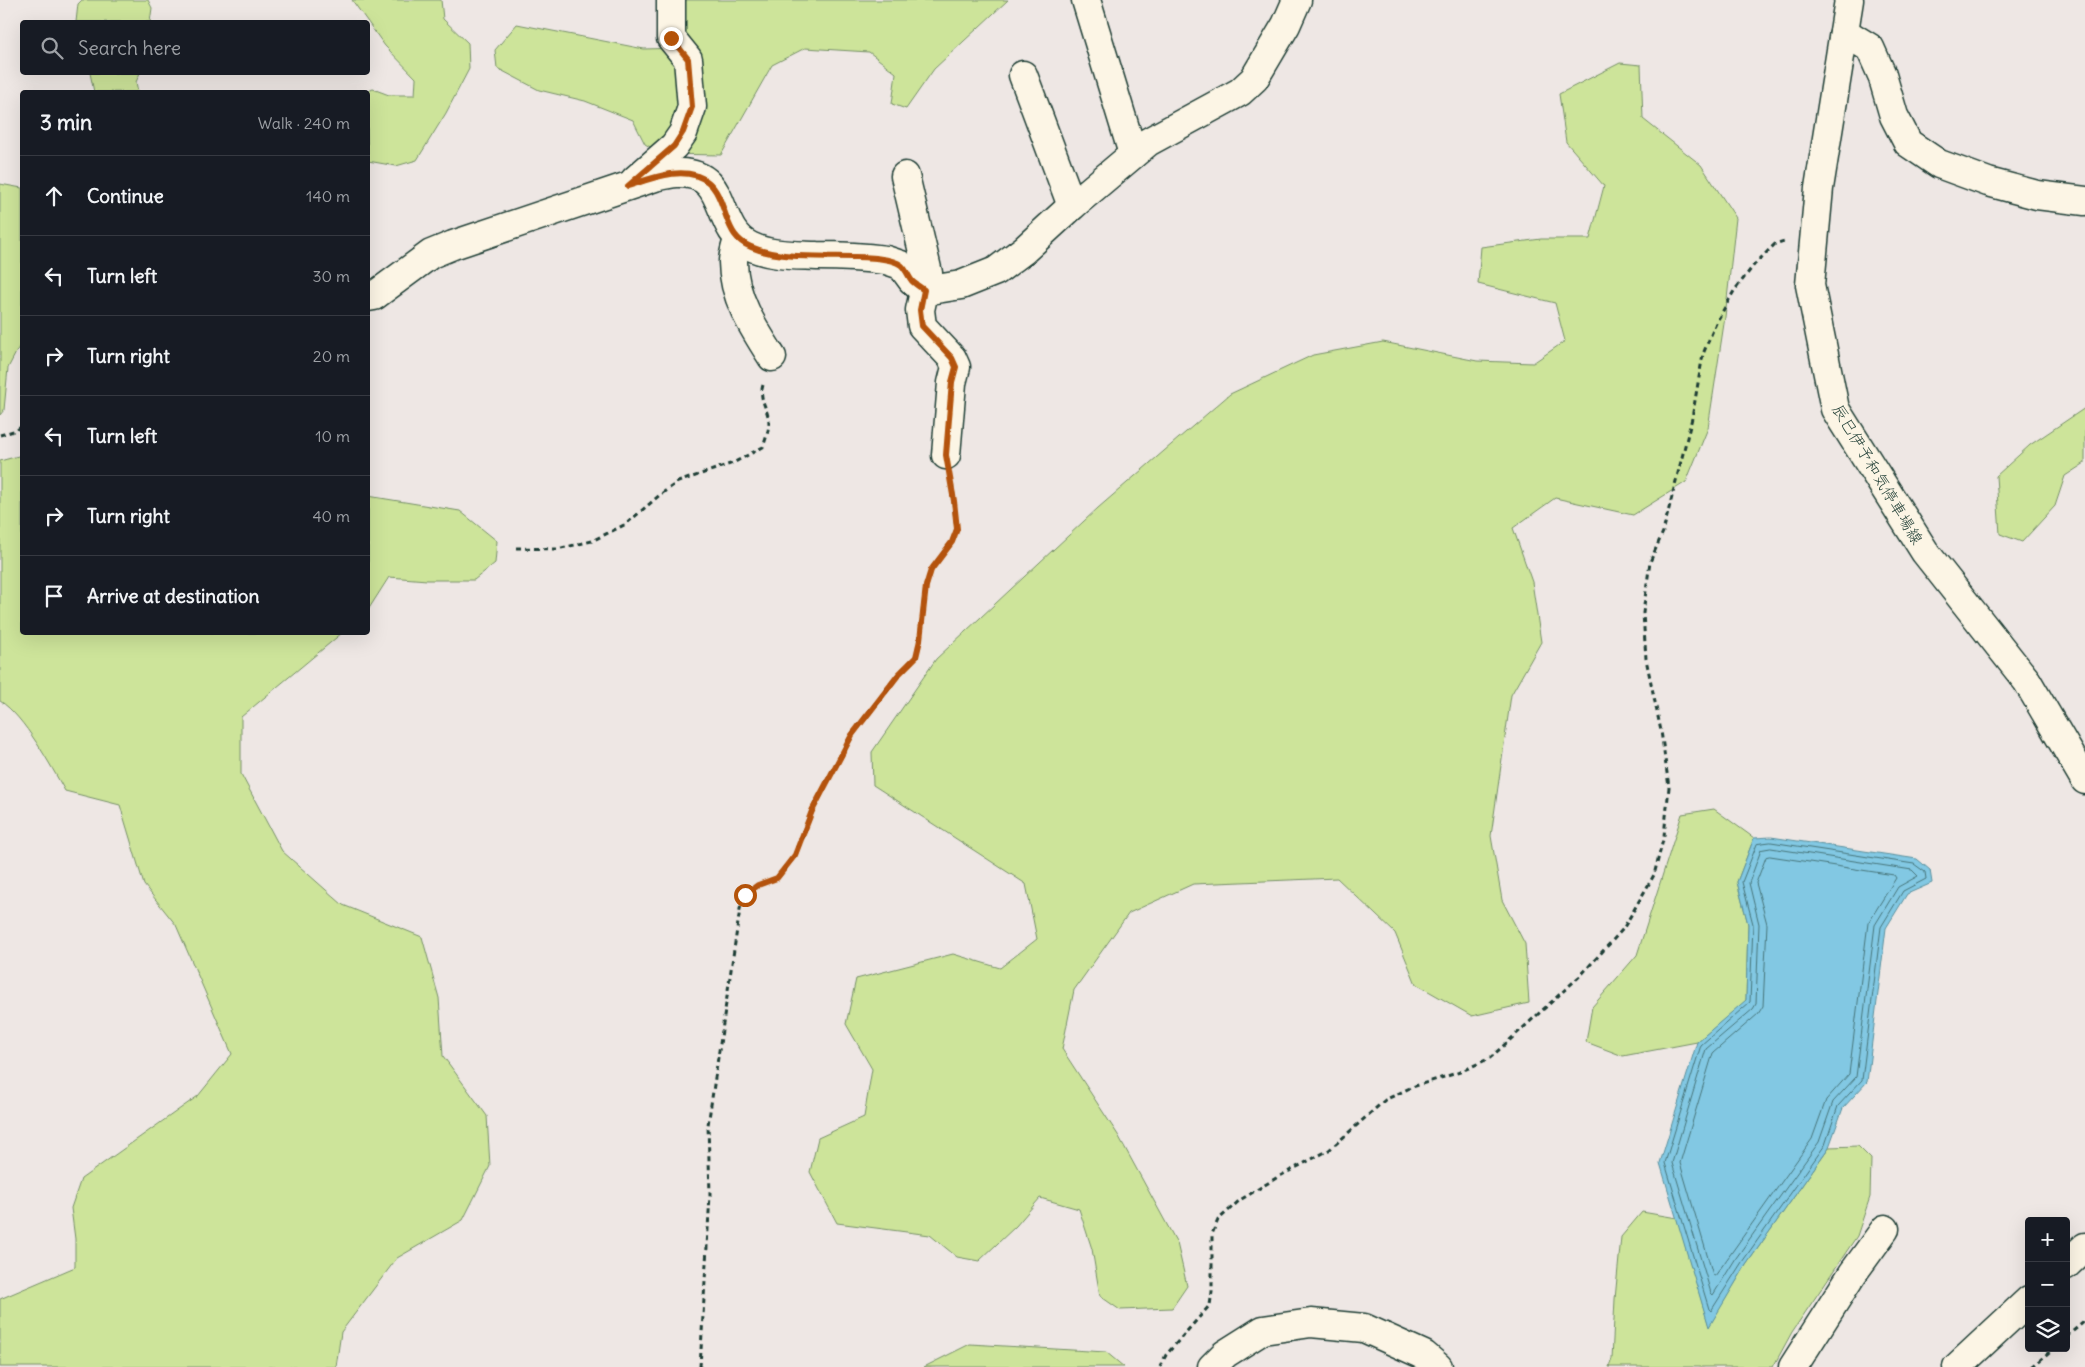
<!DOCTYPE html>
<html lang="en">
<head>
<meta charset="utf-8">
<style>
  body { margin:0; font-family:Delius,"Klee One",sans-serif; background:#242831; color:#f1f3f6 }
  .controls { position:absolute; right:15px; bottom:15px; display:grid; overflow:hidden; border-radius:5px; box-shadow:0 5px 20px #0002 }
  .controls button { width:45px; height:45px; display:grid; place-items:center; padding:0; border:0; border-bottom:1px solid #363941; background:#171b24; color:#f1f3f6; font:25px sans-serif }
  .stop { position:absolute; width:15px; height:15px; margin:-11px; border:4px solid #b45309; border-radius:50%; background:#fff }
  .stop.end { background:#b45309; border-color:#fff; box-shadow:0 1px 5px #0008 }
  .list { margin:0; padding:0; list-style:none }
  h2 { display:flex; justify-content:space-between; align-items:center; height:65px; margin:0; padding:0 20px; font-size:21px }
  h2 small { font-size:16px; font-weight:400; color:#9ea1a6 }
  .list li { display:grid; grid-template-columns:32px 1fr auto; gap:15px; align-items:center; box-sizing:border-box; height:80px; padding:0 20px; border-top:1px solid #363941 }
  .list b { display:block; font-size:19px; white-space:nowrap }
  .list em { font-size:16px; font-style:normal; color:#9ea1a6 }
  .icon { flex:none; width:28px; height:28px; fill:none; stroke:currentColor; stroke-width:2; stroke-linecap:round; stroke-linejoin:round }
  .map { position:relative; flex:none; width:2085px; height:1367px; overflow:hidden }
  .search { position:absolute; background:#171b24; box-shadow:0 5px 20px #0002; left:20px; top:20px; width:350px; height:55px; display:flex; align-items:center; gap:12px; box-sizing:border-box; padding:0 18px; border-radius:5px; color:#9ea1a6; font-size:19px }
  .panel { position:absolute; background:#171b24; box-shadow:0 5px 20px #0002; left:20px; top:90px; width:350px; height:545px; border-radius:5px }
  .map>svg:first-child { display:block }
</style>
</head>
<body>
<div class="map">
<svg width="2085" height="1367" viewBox="0 0 2085 1367">
  <rect width="100%" height="100%" fill="#eee7e4"/>
  <filter id="ink" filterUnits="userSpaceOnUse"><feTurbulence type="fractalNoise" baseFrequency=".02" numOctaves="2"/><feDisplacementMap in="SourceGraphic" scale="10" xChannelSelector="R" yChannelSelector="G"/><feConvolveMatrix kernelMatrix="1 2 1 2 8 2 1 2 1" color-interpolation-filters="sRGB"/></filter>
  <g filter="url(#ink)">
    <g fill="#cde49a" stroke="#769067">
      <polygon points="82,0 148,0 152,8 150,22 76,22 78,4"/>
      <polygon points="352,0 441,0 443,19 468,43 469,69 446,113 417,160 396,166 368,161 366,92 373,89 389,95 415,95 416,78 385,46"/>
      <polygon points="684,0 1008,0 934,69 906,109 892,104 896,73 869,52 805,48 772,65 721,155 662,154 645,144 633,120 585,101 539,90 497,68 495,50 517,24 644,49 681,48"/>
      <polygon points="1620,63 1641,65 1643,119 1701,165 1736,218 1725,317 1708,428 1686,482 1633,515 1555,498 1513,528 1532,582 1541,642 1511,695 1491,836 1502,900 1525,944 1529,1003 1472,1016 1416,984 1395,933 1337,878 1193,884 1129,913 1074,990 1062,1049 1118,1135 1177,1243 1187,1286 1172,1308 1120,1310 1100,1296 1092,1249 1079,1209 1040,1198 1016,1226 979,1261 957,1257 930,1235 837,1223 810,1172 818,1138 864,1117 872,1069 846,1024 856,979 953,954 1000,968 1037,939 1026,884 873,785 872,752 936,659 1098,508 1230,394 1313,355 1383,342 1477,361 1533,363 1565,341 1555,303 1478,284 1481,247 1541,239 1590,239 1604,186 1566,142 1559,94"/>
      <polygon points="90,73 140,73 136,82 138,92 94,92"/>
      <polygon points="0,184 22,188 22,341 8,368 4,410 0,415"/>
      <polygon points="2085,408 2085,463 2065,476 2055,506 2022,542 2000,534 1996,476 2030,445"/>
      <path d="M22 455V632L342 633 241 717V774L282 851 343 905 422 937 439 998 443 1056 487 1116 490 1166 463 1220 397 1258 341 1332 336 1367H0V1299L75 1267V1239L71 1208 81 1179 198 1096 232 1054 176 925 144 885 120 805 65 791C51 766 24 716 0 701V461Z"/>
      <polygon points="368,496 460,511 497,541 495,563 474,580 427,580 389,577 368,610"/>
      <polygon points="1714,809 1754,838 1737,882 1748,924 1746,1001 1697,1042 1623,1056 1586,1042 1592,1007 1637,955 1682,814"/>
      <polygon points="1858,1146 1871,1159 1870,1197 1857,1236 1792,1332 1773,1367 1609,1367 1612,1359 1615,1299 1621,1237 1642,1212 1677,1218 1709,1326 1746,1265 1829,1147"/>
      <polygon points="970,1344 1106,1352 1124,1367 924,1367"/>
    </g>
    <polygon fill="#82c8e3" stroke="#5a909d" points="1771,837 1917,859 1930,870 1932,883 1907,894 1886,928 1867,1082 1843,1108 1829,1147 1746,1265 1709,1327 1660,1163 1697,1042 1746,1000 1748,924 1737,882 1754,838"/>
    <g fill="none" stroke-linecap="round" stroke-linejoin="round">
      <g stroke="#47757a" stroke-width="1">
        <polygon points="1771,842 1914,864 1925,872 1926,879 1903,891 1881,927 1862,1080 1838,1106 1825,1145 1742,1262 1711,1311 1709,1309 1665,1163 1701,1045 1750,1002 1753,924 1742,882 1757,844"/>
        <polygon points="1771,848 1912,870 1918,876 1898,887 1875,925 1856,1077 1833,1102 1819,1142 1736,1258 1713,1295 1711,1293 1672,1163 1706,1049 1753,1009 1756,1004 1759,924 1749,883 1761,850"/>
        <polygon points="1770,856 1894,875 1896,878 1868,923 1849,1074 1826,1100 1812,1139 1715,1276 1713,1275 1680,1163 1713,1053 1758,1014 1763,1006 1767,924 1756,883 1766,857"/>
      </g>
      <g stroke="#1f3d34" stroke-width="31">
        <g id="minor">
          <polyline points="1086,0 1133,154"/>
          <polyline points="1844,32 1870,48 1882,75 1894,116 1908,143 1939,164 1988,182 2037,195 2085,201"/>
          <polyline points="1023,75 1072,206"/>
          <polyline points="905,176 928,273 920,310 922,326 952,358 956,367 952,383 946,455"/>
          <polyline points="635,180 674,146 683,133 692,107 688,59 671,38 671,0"/>
          <path d="M738 239C736 246 733 255 733 262 733 297 754 329 772 357"/>
          <path d="M368 297 374 296 431 254 453 245 655 177C663 175 671 173 678 173 731 172 713 229 750 246 770 256 795 255 817 256 840 256 863 257 886 260L901 265 912 280 924 291 961 285 996 271 1024 250 1072 206 1148 142 1240 92 1254 79 1286 25 1297 0"/>
          <polyline points="1212,1367 1225,1354 1263,1330 1311,1323 1364,1328 1424,1355 1438,1367"/>
          <polyline points="1793,1367 1853,1273 1885,1229"/>
        </g>
      </g>
      <g stroke="#1f3d34" stroke-width="31">
        <g id="secondary">
          <polyline points="1849,0 1819,188 1810,285 1835,409 1925,552 2027,681 2085,780"/>
          <polyline points="2066,1265 2085,1247"/>
          <polyline points="1957,1367 2029,1300"/>
        </g>
      </g>
      <g stroke="#1f3d34" stroke-width="3" stroke-dasharray="5 4" stroke-linecap="butt">
        <polyline points="0,435 17,430 22,426"/>
        <path d="M516 548 557 549 592 541 626 524 661 494 678 482 733 463 763 447C766 438 771 426 768 416 765 404 759 398 763 385"/>
        <polyline points="2066,1337 2085,1321"/>
        <polyline points="700,1367 710,1195 708,1125 740,909 745,895 758,885 777,878 795,855 812,811 852,735 899,674 916,657 920,640 926,586 931,570 952,542 957,529 952,486"/>
        <polyline points="1160,1367 1166,1355 1210,1305 1212,1292 1212,1234 1218,1220 1240,1200 1278,1177 1329,1150 1385,1100 1412,1087 1460,1072 1490,1058 1581,975 1623,929 1654,875 1664,836 1669,787 1661,731 1646,659 1643,613 1650,562 1663,532 1692,418 1703,354 1716,323 1734,291 1754,265 1775,244 1784,241"/>
        <polyline points="2032,1367 2054,1348"/>
      </g>
      <use href="#minor" stroke="#fcf5e5" stroke-width="28"/>
      <use href="#secondary" stroke="#fcf5e5" stroke-width="28"/>
    </g>
  </g>
  <g fill="none" stroke-linecap="round" stroke-linejoin="round" filter="url(#ink)">
    <path stroke="#b45309" stroke-width="6" d="M671 38 688 59 692 107 683 132 674 146 628 186C652 178 686 164 708 182 718 190 722 205 726 216 731 230 736 241 751 247 785 262 838 254 876 258 883 259 895 260 901 265 906 269 908 276 912 281 915 284 920 287 924 290L920 310 922 326 952 358 956 367 952 382 946 455 954 501 957 529 952 542 931 570 926 586 920 640 916 657 899 674 852 735 812 811 795 855 777 878 758 885 745 895"/>
  </g>
  <g text-anchor="middle" stroke-width="4" stroke-linejoin="round" paint-order="stroke">
    <g font-size="16" fill="#1f3d34" stroke="#fcf5e5">
      <text transform="translate(1878 474) rotate(59)" y="6">辰巳伊予和気停車場線</text>
    </g>
  </g>
</svg>
<div class="controls">
<button>+</button>
<button>−</button>
<button><svg class="icon" aria-label="layers" viewBox="0 0 24 24"><path d="M12 4l9 5-9 5-9-5zM3 14l9 5 9-5"/></svg></button>
</div>
<div class="stop" style="left:745px;top:895px"></div>
<div class="stop end" style="left:671px;top:38px"></div>
<div class="search"><svg class="icon" aria-label="search" viewBox="0 0 24 24"><circle cx="10" cy="10" r="6"/><path d="M15 15l6 6"/></svg>Search here</div>
<section class="panel">
<h2>3 min<small>Walk · 240 m</small></h2>
<ul class="list">
<li><svg class="icon" aria-label="ahead" viewBox="0 0 24 24"><path d="M12 20V5M6 11l6-6 6 6"/></svg><div><b>Continue</b></div><em>140 m</em></li>
<li><svg class="icon" aria-label="left" viewBox="0 0 24 24"><path d="M17 20v-9H6M10 6l-5 5 5 5"/></svg><div><b>Turn left</b></div><em>30 m</em></li>
<li><svg class="icon" aria-label="right" viewBox="0 0 24 24"><path d="M7 20v-9h11M14 6l5 5-5 5"/></svg><div><b>Turn right</b></div><em>20 m</em></li>
<li><svg class="icon" aria-label="left" viewBox="0 0 24 24"><path d="M17 20v-9H6M10 6l-5 5 5 5"/></svg><div><b>Turn left</b></div><em>10 m</em></li>
<li><svg class="icon" aria-label="right" viewBox="0 0 24 24"><path d="M7 20v-9h11M14 6l5 5-5 5"/></svg><div><b>Turn right</b></div><em>40 m</em></li>
<li><svg class="icon" aria-label="arrive" viewBox="0 0 24 24"><path d="M6 21V4h12l-3 4 3 4H6"/></svg><div><b>Arrive at destination</b></div></li>
</ul>
</section>
</div>
</body>
</html>
